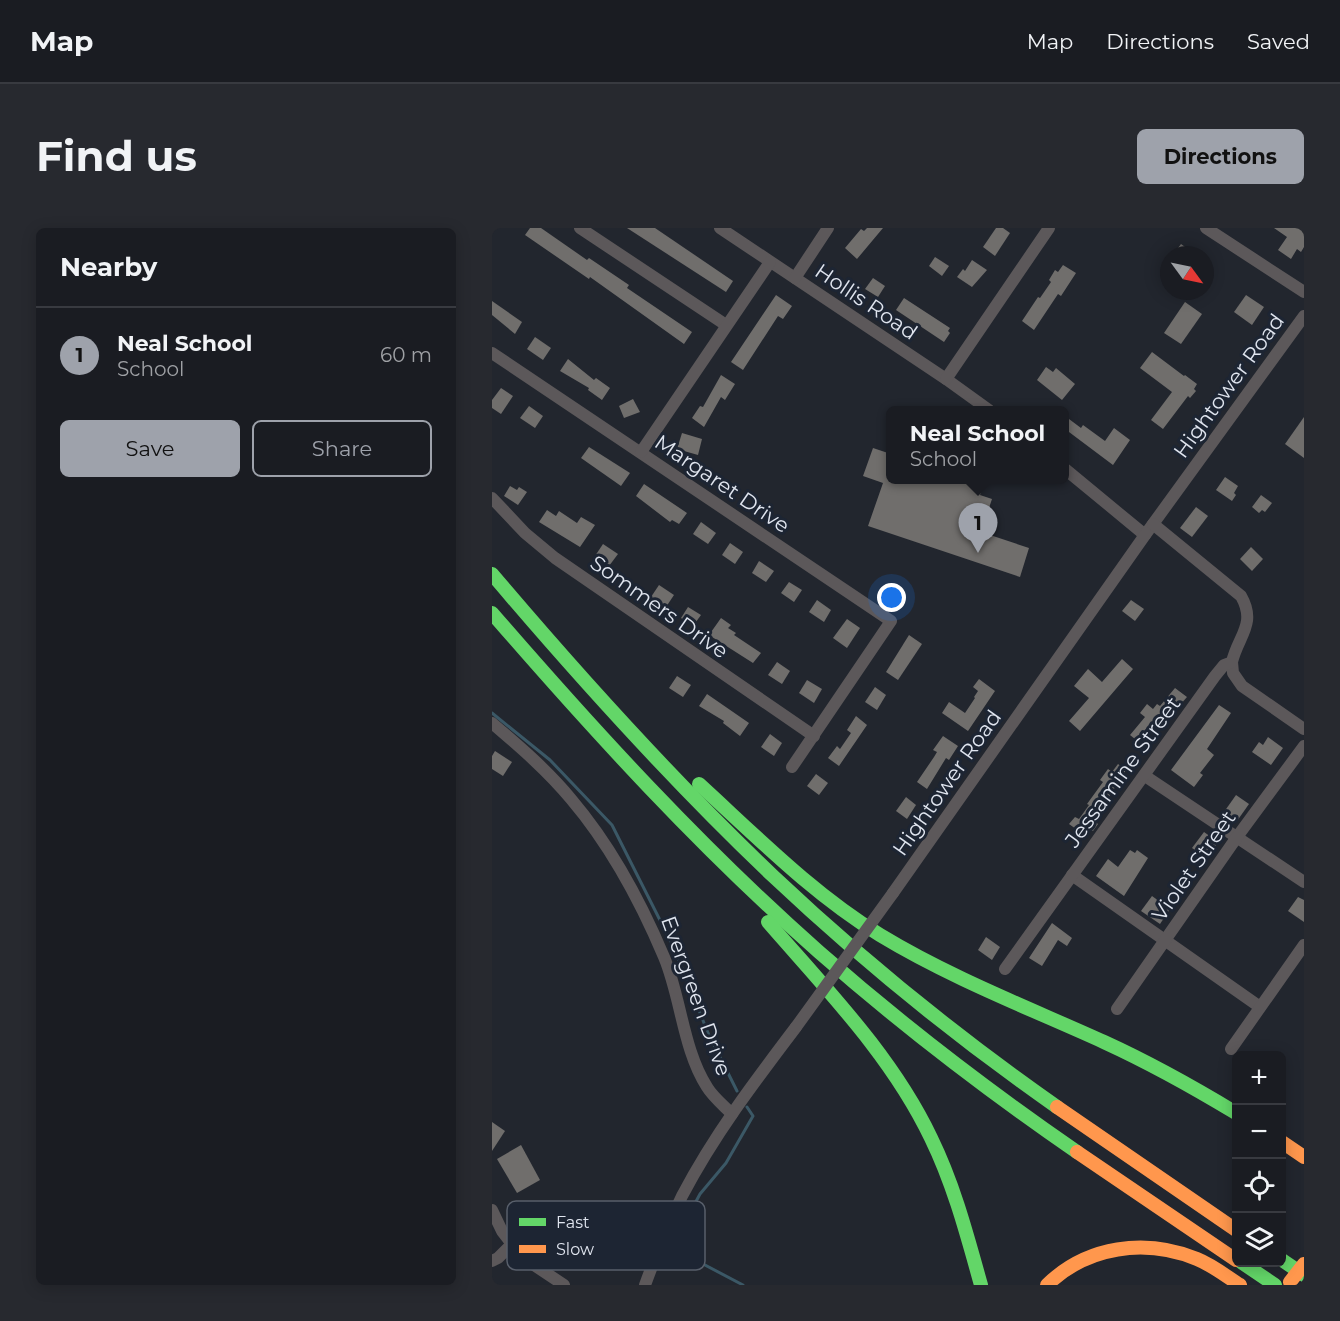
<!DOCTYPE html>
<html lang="en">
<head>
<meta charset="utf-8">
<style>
  body { margin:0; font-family:Montserrat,sans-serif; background:#27292f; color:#f1f3f6 }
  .controls { position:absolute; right:18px; bottom:18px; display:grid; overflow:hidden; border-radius:9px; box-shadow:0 3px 15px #0003 }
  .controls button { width:54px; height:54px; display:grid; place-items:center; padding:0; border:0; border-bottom:2px solid #383a40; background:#1a1c22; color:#f1f3f6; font:30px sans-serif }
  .compass { position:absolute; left:668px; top:18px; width:54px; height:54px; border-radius:50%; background:#1a1c22; box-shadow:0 3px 15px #0003; rotate:123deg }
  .you { position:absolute; left:400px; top:370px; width:21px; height:21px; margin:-15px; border:4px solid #fff; border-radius:50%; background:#1a73e8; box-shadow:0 0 0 9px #1a73e833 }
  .badge { display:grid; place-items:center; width:39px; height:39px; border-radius:50%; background:#9ea2ab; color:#111; font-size:20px; font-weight:700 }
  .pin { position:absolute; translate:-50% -50px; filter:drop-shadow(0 2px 3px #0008) }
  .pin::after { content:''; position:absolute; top:32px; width:21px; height:18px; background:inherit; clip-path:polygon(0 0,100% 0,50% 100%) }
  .popup { position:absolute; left:394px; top:178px; width:183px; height:78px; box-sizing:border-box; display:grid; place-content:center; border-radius:9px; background:#1a1c22; filter:drop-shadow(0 2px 4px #0005); font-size:20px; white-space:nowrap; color:#9fa1a5 }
  .popup b { font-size:22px; color:#f1f3f6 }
  .popup::after { content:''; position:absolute; left:50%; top:100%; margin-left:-12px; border:12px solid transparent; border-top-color:#1a1c22 }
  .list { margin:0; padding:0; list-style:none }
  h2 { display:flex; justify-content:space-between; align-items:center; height:78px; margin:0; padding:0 24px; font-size:26px }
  h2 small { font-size:20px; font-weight:400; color:#9fa1a5 }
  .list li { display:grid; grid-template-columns:39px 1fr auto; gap:18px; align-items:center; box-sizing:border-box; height:96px; padding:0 24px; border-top:2px solid #383a40 }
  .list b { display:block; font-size:22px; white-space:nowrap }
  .list p { margin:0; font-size:20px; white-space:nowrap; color:#9fa1a5 }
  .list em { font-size:20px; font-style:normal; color:#9fa1a5 }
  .actions { display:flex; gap:12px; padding:18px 24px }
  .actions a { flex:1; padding:14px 0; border:2px solid #9ea2ab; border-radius:9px; text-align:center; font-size:21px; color:#9ea2ab }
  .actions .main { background:#9ea2ab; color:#111 }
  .icon { flex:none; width:33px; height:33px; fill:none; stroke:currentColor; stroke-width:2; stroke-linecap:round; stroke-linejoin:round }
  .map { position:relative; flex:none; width:812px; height:1057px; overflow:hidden; border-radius:9px }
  header { display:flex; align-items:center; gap:36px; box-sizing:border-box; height:84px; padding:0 30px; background:#1a1c22; border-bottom:2px solid #383a40 }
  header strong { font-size:28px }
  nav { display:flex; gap:33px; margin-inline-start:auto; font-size:21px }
  .intro { display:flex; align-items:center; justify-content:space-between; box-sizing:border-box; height:144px; padding:0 36px }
  h1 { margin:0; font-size:42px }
  .button { padding:15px 27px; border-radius:9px; background:#9ea2ab; color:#111; font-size:21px; font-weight:700 }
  main { display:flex; gap:36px; padding:0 36px }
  aside { flex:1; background:#1a1c22; border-radius:9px; box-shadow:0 3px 15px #0003 }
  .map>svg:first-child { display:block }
</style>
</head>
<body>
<header>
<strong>Map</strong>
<nav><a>Map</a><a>Directions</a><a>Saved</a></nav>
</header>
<div class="intro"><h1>Find us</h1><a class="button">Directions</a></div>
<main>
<aside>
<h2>Nearby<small></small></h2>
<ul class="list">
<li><span class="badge">1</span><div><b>Neal School</b><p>School</p></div><em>60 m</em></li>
</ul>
<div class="actions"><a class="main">Save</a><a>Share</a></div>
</aside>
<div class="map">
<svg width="812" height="1057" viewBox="0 0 812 1057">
  <rect width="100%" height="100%" fill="#22262e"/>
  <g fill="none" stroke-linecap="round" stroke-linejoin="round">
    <g stroke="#3b5866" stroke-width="3">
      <polyline points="0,485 58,532 120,597 182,720 216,805 245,863"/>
      <polyline points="251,1057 192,1026 187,1005 208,966 234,935 261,888 255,879"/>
    </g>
  </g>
  <g fill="#706e6c">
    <polygon points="38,0 49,0 95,32 97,30 137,57 135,60 200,104 192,116 98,49 97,51 33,7"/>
    <polygon points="135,0 163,0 241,53 234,64"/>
    <polygon points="375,0 391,0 365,31 353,20 369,1 372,3"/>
    <polygon points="504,0 511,0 518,5 503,28 491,19"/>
    <polygon points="782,0 812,0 812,19 809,24 805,21 799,31 786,22 795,9"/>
    <polygon points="689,16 704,27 681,27"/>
    <polygon points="443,29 457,38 450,48 437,38"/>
    <polygon points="480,32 495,42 480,59 465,49 471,41 473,43"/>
    <polygon points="571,37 584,45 569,68 566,66 542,102 530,93 546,69 548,70 559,54 557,52 563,42 566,44"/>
    <polygon points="381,50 393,58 386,69 373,61"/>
    <polygon points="284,67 300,78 291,91 286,88 251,142 239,134"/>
    <polygon points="754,67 772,79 760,97 742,84"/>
    <polygon points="412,70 458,100 456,103 458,105 452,114 404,82"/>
    <polygon points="0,73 30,94 23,106 0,87"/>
    <polygon points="693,74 710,86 689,116 672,105"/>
    <polygon points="43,109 59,120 51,132 35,121"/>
    <polygon points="660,124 692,148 693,147 705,156 702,161 704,163 698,170 696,168 671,201 659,192 680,164 648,140"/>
    <polygon points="76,131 102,152 104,150 118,160 110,172 96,162 97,160 68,143"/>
    <polygon points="554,139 561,144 564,140 583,156 570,172 545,152"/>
    <polygon points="229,147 243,156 233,172 229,169 212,199 200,190 208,178 211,179"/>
    <polygon points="9,160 21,168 9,186 0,180 0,172"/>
    <polygon points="141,171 148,184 132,190 127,178"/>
    <polygon points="37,178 51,188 43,200 28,190"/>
    <polygon points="573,188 589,200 591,197 613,213 622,200 638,212 621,237 573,201"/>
    <polygon points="812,189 812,230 793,216"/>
    <polygon points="190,205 210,211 206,227 185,221"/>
    <polygon points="97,219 138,245 129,258 89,230"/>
    <polygon points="381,220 399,226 399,252 494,252 488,267 500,271 489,304 537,320 528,349 376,298 391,255 371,248"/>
    <polygon points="733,249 746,258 742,265 744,267 740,273 724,262"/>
    <polygon points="152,256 195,285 187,296 180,292 178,294 144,268"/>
    <polygon points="18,258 25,262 27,259 35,264 26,277 12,268"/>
    <polygon points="769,267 780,275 773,284 770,282 767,285 760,279"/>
    <polygon points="704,279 716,288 700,309 688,300"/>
    <polygon points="55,282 64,288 67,283 85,295 89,289 103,297 88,319 47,294"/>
    <polygon points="209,294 224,305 216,316 201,306"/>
    <polygon points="238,315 251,324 243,336 230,327"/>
    <polygon points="111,316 126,326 117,338 103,328"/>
    <polygon points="759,319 771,331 760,343 748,331"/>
    <polygon points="267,333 282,343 274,354 260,345"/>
    <polygon points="297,354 310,362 302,374 289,365"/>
    <polygon points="167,357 182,367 174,379 159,369"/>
    <polygon points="325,372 339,382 332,394 317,384"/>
    <polygon points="639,372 652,381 643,393 630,383"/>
    <polygon points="196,379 209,387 201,398 189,390"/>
    <polygon points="229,390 239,397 236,400 244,405 242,407 269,425 261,435 217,407"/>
    <polygon points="355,391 368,400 355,420 341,410"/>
    <polygon points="417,407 430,416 406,452 394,444"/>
    <polygon points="630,431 641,441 588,503 577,493 597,470 582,458 596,441 610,454"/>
    <polygon points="285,434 298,443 290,456 276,447"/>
    <polygon points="185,448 199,457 191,469 177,460"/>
    <polygon points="487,451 503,463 476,503 450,485 457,474 473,485 483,470 482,469 486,463 481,459"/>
    <polygon points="315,452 330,461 322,475 307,465"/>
    <polygon points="383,459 394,467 385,482 373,474"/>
    <polygon points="683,460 695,469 688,477 684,474 672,489 674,491 666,500 663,497 648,515 638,507 653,489 648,485 655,476 661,481 665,476 668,478"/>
    <polygon points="215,466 257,495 248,508 231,495 232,493 207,478"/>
    <polygon points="727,477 739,485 715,521 722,527 708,545 711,547 702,559 679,542"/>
    <polygon points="364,488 375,497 347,538 336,530 345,518 348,521 359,505 355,502"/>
    <polygon points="278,506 290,515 282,528 269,519"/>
    <polygon points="451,508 466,518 457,532 454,530 435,561 425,554 442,529 445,524 441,522"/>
    <polygon points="776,509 791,520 779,537 760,524 767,514 771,517"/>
    <polygon points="3,523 20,534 11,548 0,541 0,528"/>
    <polygon points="626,536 634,542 615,572 617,573 602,593 606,596 601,603 595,600 591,606 577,596 583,589 587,591 597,577 595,576 611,554 608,552 616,541 620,544"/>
    <polygon points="324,546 336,555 327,567 315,558"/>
    <polygon points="744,567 757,576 745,593 732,584"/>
    <polygon points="414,569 424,577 415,591 404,583"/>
    <polygon points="712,604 726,614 715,630 700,620"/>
    <polygon points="638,622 643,625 645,622 656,630 632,668 604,648 616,631 626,639"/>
    <polygon points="660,668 678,681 668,696 649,683"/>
    <polygon points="806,669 812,672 812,694 796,683"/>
    <polygon points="560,695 580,710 575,718 566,712 550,738 537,730"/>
    <polygon points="494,709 508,719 500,732 486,722"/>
    <polygon points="0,894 13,903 0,923"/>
    <polygon points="29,917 48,952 25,965 5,931"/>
  </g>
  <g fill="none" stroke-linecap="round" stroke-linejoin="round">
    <g stroke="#5c585a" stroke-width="12">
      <polyline points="88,0 234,97"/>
      <polyline points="228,0 454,151 497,182"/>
      <polyline points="714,0 812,64"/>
      <polyline points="303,50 336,0"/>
      <polyline points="0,125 399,393 300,539"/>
      <polyline points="454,151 557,0"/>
      <polyline points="149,224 278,34"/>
      <polyline points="573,241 653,307"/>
      <polyline points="0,270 33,305 63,330 322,508"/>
      <polyline points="740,434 741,445 750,458 812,501"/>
      <path d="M0 495C28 519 56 543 79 571 119 618 148 672 172 729 189 769 191 822 215 859 221 869 231 877 240 886"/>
      <polyline points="653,548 812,654"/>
      <polyline points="580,647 768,779"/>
      <polyline points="401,665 653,307 812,88"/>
      <path d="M513 741 723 448 732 437 740 434C746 408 765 396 749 368L661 296"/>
      <polyline points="625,781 745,609 812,518"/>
      <polyline points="739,821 812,717"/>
      <polyline points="0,982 10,1003 30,1029 72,1057"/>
      <polyline points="0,1033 6,1030 20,1016"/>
      <path d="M153 1057C164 1027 176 997 190 968 222 907 263 853 304 799"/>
    </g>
    <g stroke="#63d668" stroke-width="14">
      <path d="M0 346C89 451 181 553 281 648 370 732 465 809 565 879"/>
      <path d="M0 385C103 504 209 620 327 724 409 796 495 862 585 924"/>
      <path d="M207 556C265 609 321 666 388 707 459 750 537 780 612 814 658 835 701 859 744 885"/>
      <path d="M276 694C334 761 400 828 439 910 462 957 475 1007 489 1057"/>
      <polyline points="790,1032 812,1047"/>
      <polyline points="749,1034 783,1057"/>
    </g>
    <g stroke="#ff974d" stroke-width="14">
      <polyline points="565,879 744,1002"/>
      <polyline points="790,914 812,929"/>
      <polyline points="585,924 744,1032"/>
      <path d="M555 1057C595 1018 653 1010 705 1031 720 1037 734 1048 748 1057"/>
    </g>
    <polyline stroke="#5c585a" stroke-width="12" points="304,799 401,665"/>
    <polyline stroke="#ff974d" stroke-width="14" points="798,1054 812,1036"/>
  </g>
  <g text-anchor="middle" stroke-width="6" stroke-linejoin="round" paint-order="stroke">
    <g font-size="21" fill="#e0e5ef" stroke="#1d2533">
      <text transform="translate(374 74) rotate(34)" y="7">Hollis Road</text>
      <text transform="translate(737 158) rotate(-54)" y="7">Hightower Road</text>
      <text transform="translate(230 256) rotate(34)" y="7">Margaret Drive</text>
      <text transform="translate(167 379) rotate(35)" y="7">Sommers Drive</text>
      <text transform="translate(631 544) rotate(-54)" y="7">Jessamine Street</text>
      <text transform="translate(455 555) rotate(-55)" y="7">Hightower Road</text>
      <text transform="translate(702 638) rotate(-55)" y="7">Violet Street</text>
      <text transform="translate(204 768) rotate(70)" y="7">Evergreen Drive</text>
    </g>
  </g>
  <rect x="15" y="973" width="198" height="69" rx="9" fill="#1d2533" stroke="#585f6b" stroke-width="1.5"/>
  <rect x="27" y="990" width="27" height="8" fill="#63d668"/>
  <rect x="27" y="1017" width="27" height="8" fill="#ff974d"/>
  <g font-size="16" fill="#e0e5ef">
    <text x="64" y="1000">Fast</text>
    <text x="64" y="1027">Slow</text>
  </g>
</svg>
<div class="controls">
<button>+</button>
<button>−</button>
<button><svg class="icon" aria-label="locate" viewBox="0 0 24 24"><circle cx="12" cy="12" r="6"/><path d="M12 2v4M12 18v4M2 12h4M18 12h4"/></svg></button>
<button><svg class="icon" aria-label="layers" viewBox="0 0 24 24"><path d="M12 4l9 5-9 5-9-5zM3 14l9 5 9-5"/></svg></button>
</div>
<svg class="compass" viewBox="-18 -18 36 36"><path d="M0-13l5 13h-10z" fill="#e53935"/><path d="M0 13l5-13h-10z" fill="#9fa1a5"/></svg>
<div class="you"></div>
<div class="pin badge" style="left:486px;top:325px">1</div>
<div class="popup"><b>Neal School</b>School</div>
</div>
</main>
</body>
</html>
